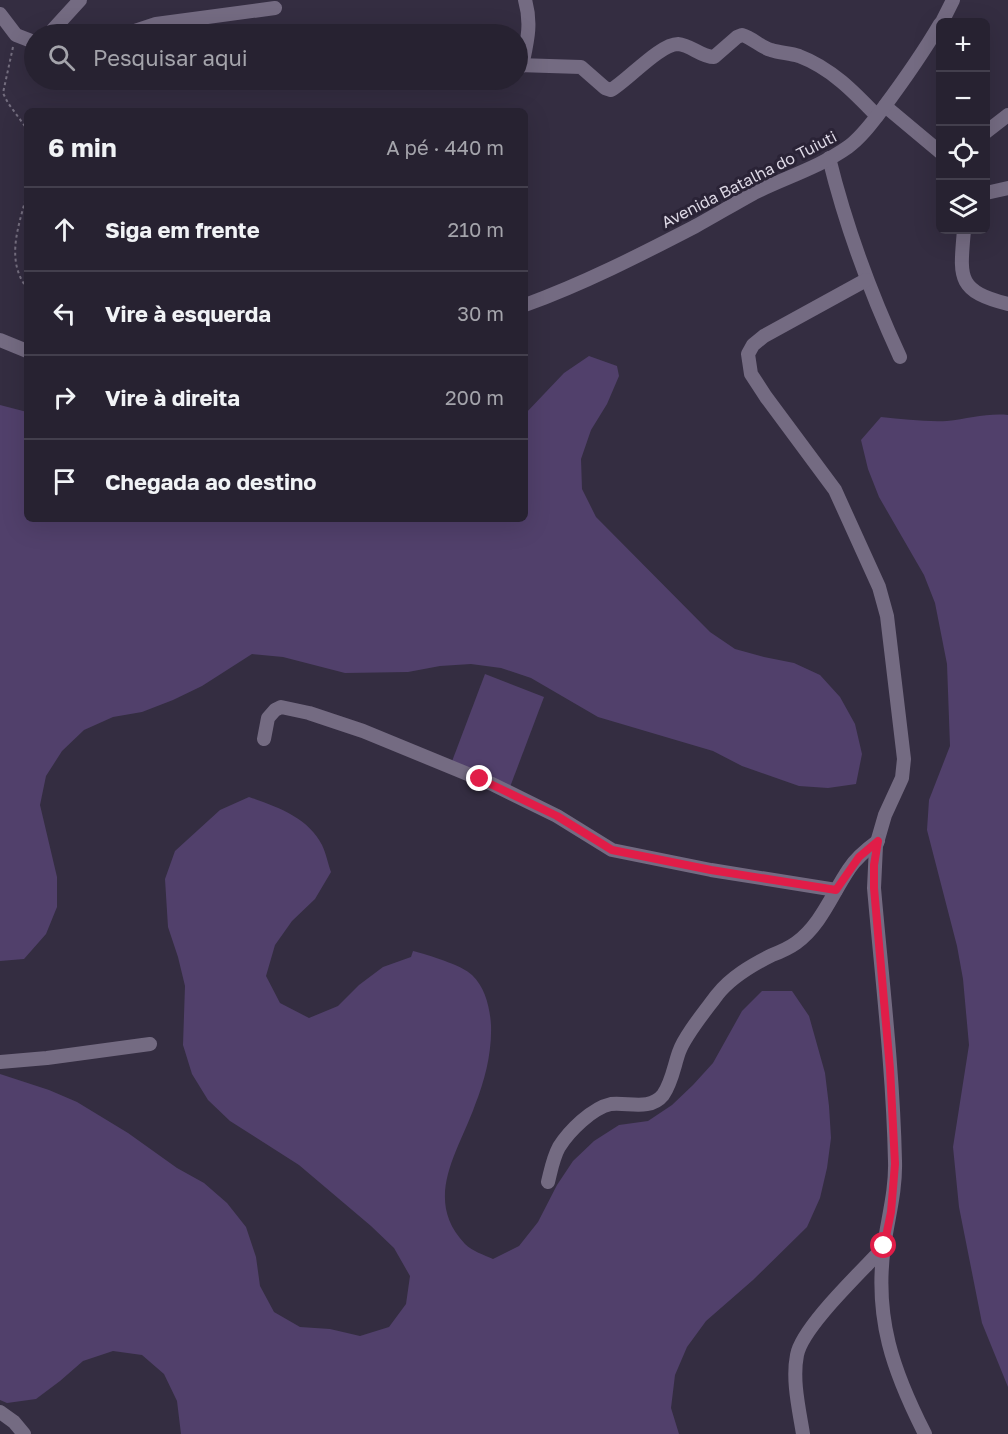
<!DOCTYPE html>
<html lang="pt">
<head>
<meta charset="utf-8">
<style>
  body { margin:0; font-family:"Golos Text",sans-serif; background:#2f2a39; color:#f1f3f6 }
  .controls { position:absolute; right:18px; top:18px; display:grid; overflow:hidden; border-radius:9px; box-shadow:0 6px 24px #0002 }
  .controls button { width:54px; height:54px; display:grid; place-items:center; padding:0; border:0; border-bottom:2px solid #433f4d; background:#272231; color:#f1f3f6; font:30px sans-serif }
  .stop { position:absolute; width:18px; height:18px; margin:-14px; border:4px solid #e11d48; border-radius:50%; background:#fff }
  .stop.end { background:#e11d48; border-color:#fff; box-shadow:0 2px 6px #0008 }
  .list { margin:0; padding:0; list-style:none }
  h2 { display:flex; justify-content:space-between; align-items:center; height:78px; margin:0; padding:0 24px; font-size:26px }
  h2 small { font-size:20px; font-weight:400; color:#a4a4ab }
  .list li { display:grid; grid-template-columns:39px 1fr auto; gap:18px; align-items:center; box-sizing:border-box; height:84px; padding:0 24px; border-top:2px solid #433f4d }
  .list b { display:block; font-size:22px; white-space:nowrap }
  .list em { font-size:20px; font-style:normal; color:#a4a4ab }
  .icon { flex:none; width:33px; height:33px; fill:none; stroke:currentColor; stroke-width:2; stroke-linecap:round; stroke-linejoin:round }
  .map { position:relative; flex:none; width:1008px; height:1434px; overflow:hidden }
  .search { position:absolute; background:#272231; box-shadow:0 6px 24px #0002; left:24px; top:24px; width:504px; height:66px; display:flex; align-items:center; gap:15px; box-sizing:border-box; padding:0 21px; border-radius:33px; color:#a4a4ab; font-size:22px }
  .panel { position:absolute; background:#272231; box-shadow:0 6px 24px #0002; left:24px; top:108px; width:504px; height:414px; border-radius:9px }
  .map>svg:first-child { display:block }
</style>
</head>
<body>
<div class="map">
<svg width="1008" height="1434" viewBox="0 0 1008 1434">
  <rect width="100%" height="100%" fill="#342d41"/>
  <g fill="#51406b">
    <polygon points="589,356 617,366 619,376 607,404 591,430 581,459 582,489 596,517 710,632 735,649 764,657 794,663 820,675 840,697 855,724 862,754 856,784 828,788 799,786 742,766 713,751 598,717 531,678 501,668 471,664 440,666 408,672 345,673 283,657 252,654 202,686 173,700 142,712 113,717 84,730 62,751 46,776 40,805 57,877 57,907 46,934 24,959 0,961 0,405 27,412 27,519 525,519 525,414 564,373"/>
    <path d="M1008 415V1387L982 1323 959 1207 953 1147 969 1045 963 979 957 946 927 830 929 800 950 746 947 664 935 603 924 575 879 497 868 469 861 440 881 417C903 419 925 422 947 421 968 419 987 413 1008 415Z"/>
    <polygon points="485,674 544,697 510,787 451,764"/>
    <path d="M249 797C276 806 309 818 322 845 326 853 328 864 331 872L315 899 292 921 275 945 266 976 280 1003 309 1018 338 1006 359 985 383 967 411 957 413 951C428 955 462 965 472 975 485 987 490 1008 491 1025 492 1052 485 1080 475 1105 459 1151 422 1199 465 1244 472 1251 484 1255 493 1259L519 1246 538 1222 557 1185 573 1161 594 1141 619 1125 648 1121 672 1105 693 1085 713 1063 742 1011 762 991H792L809 1016 825 1073 829 1106 831 1138 827 1168 820 1198 807 1227 753 1280 706 1321 687 1347 675 1375 671 1408 679 1434H181L177 1401 164 1374 142 1355 113 1351 83 1361 60 1381 36 1399 7 1403 0 1400V1074L49 1090 77 1102 128 1133 177 1168 204 1183 227 1203 246 1227 256 1257 260 1286 274 1312 300 1327 330 1329 360 1336 389 1327 406 1304 410 1276 394 1248 371 1226 299 1165 230 1121 208 1100 192 1074 183 1045 185 986 178 957 168 927 165 879 175 851 220 810Z"/>
  </g>
  <g fill="none" stroke-linecap="round" stroke-linejoin="round">
    <g stroke="#746e7f" stroke-width="2" stroke-dasharray="3 3" stroke-linecap="butt">
      <polyline points="13,47 3,93 8,103 27,129"/>
      <path d="M27 194C19 225 5 260 27 288"/>
    </g>
    <g stroke="#746b82" stroke-width="14">
      <polyline points="0,14 16,35 34,42"/>
      <polyline points="942,22 953,0"/>
      <polyline points="49,34 80,0"/>
      <polyline points="126,34 156,24 275,8"/>
      <path d="M518 65 581 67 605 88 611 90C628 80 660 44 678 44 691 45 701 57 714 57L737 37 742 35C753 38 760 47 771 50 780 53 790 53 799 56 831 68 854 92 877 116"/>
      <path d="M522 66C527 42 532 24 525 0"/>
      <polyline points="476,82 479,80"/>
      <polyline points="885,106 940,152"/>
      <polyline points="986,132 1008,115"/>
      <path d="M829 158C846 227 870 292 900 357"/>
      <polyline points="986,193 1008,188"/>
      <path d="M964 230C960 277 956 291 1008 304"/>
      <path d="M866 280 764 336 753 345 748 354 751 374 766 397 835 490 879 587 887 616 904 759 902 778 885 815 876 846 874 888C882 979 893 1070 895 1161 896 1190 888 1218 884 1246 874 1318 893 1371 925 1434"/>
      <path d="M525 305C583 284 640 255 694 227 714 216 734 204 754 193 784 178 820 167 848 147 862 137 873 121 884 107 904 80 923 53 940 24"/>
      <polyline points="0,340 27,351"/>
      <polyline points="264,739 268,718 275,710 281,707 309,713 363,731 492,784 557,816 612,850 711,870 836,890"/>
      <polyline points="0,1062 47,1058 150,1044"/>
      <path d="M548 1182C551 1170 553 1158 559 1147 569 1131 592 1108 611 1104 628 1102 650 1111 663 1095 672 1082 674 1066 679 1052 685 1035 706 1010 717 995 731 977 752 965 772 955 780 952 789 948 796 943 821 925 832 894 849 869 856 858 867 849 878 841"/>
      <polyline points="0,1412 14,1422 24,1434"/>
      <path d="M803 1434C799 1409 792 1380 797 1355 802 1327 863 1270 884 1247"/>
    </g>
  </g>
  <g fill="none" stroke-linecap="round" stroke-linejoin="round">
    <polyline stroke="#e11d48" stroke-width="8" points="480,779 557,816 612,850 711,870 836,890 859,857 878,841 874,865 874,888 890,1069 895,1164 891,1212 884,1246"/>
  </g>
  <g text-anchor="middle" stroke-width="6" stroke-linejoin="round" paint-order="stroke">
    <g font-size="16" fill="#ddd8e5" stroke="#2a2336">
      <text transform="translate(749 179) rotate(-27)" y="6">Avenida Batalha do Tuiuti</text>
    </g>
  </g>
</svg>
<div class="controls">
<button>+</button>
<button>−</button>
<button><svg class="icon" aria-label="locate" viewBox="0 0 24 24"><circle cx="12" cy="12" r="6"/><path d="M12 2v4M12 18v4M2 12h4M18 12h4"/></svg></button>
<button><svg class="icon" aria-label="layers" viewBox="0 0 24 24"><path d="M12 4l9 5-9 5-9-5zM3 14l9 5 9-5"/></svg></button>
</div>
<div class="stop" style="left:884px;top:1246px"></div>
<div class="stop end" style="left:480px;top:779px"></div>
<div class="search"><svg class="icon" aria-label="search" viewBox="0 0 24 24"><circle cx="10" cy="10" r="6"/><path d="M15 15l6 6"/></svg>Pesquisar aqui</div>
<section class="panel">
<h2>6 min<small>A pé · 440 m</small></h2>
<ul class="list">
<li><svg class="icon" aria-label="ahead" viewBox="0 0 24 24"><path d="M12 20V5M6 11l6-6 6 6"/></svg><div><b>Siga em frente</b></div><em>210 m</em></li>
<li><svg class="icon" aria-label="left" viewBox="0 0 24 24"><path d="M17 20v-9H6M10 6l-5 5 5 5"/></svg><div><b>Vire à esquerda</b></div><em>30 m</em></li>
<li><svg class="icon" aria-label="right" viewBox="0 0 24 24"><path d="M7 20v-9h11M14 6l5 5-5 5"/></svg><div><b>Vire à direita</b></div><em>200 m</em></li>
<li><svg class="icon" aria-label="arrive" viewBox="0 0 24 24"><path d="M6 21V4h12l-3 4 3 4H6"/></svg><div><b>Chegada ao destino</b></div></li>
</ul>
</section>
</div>
</body>
</html>
